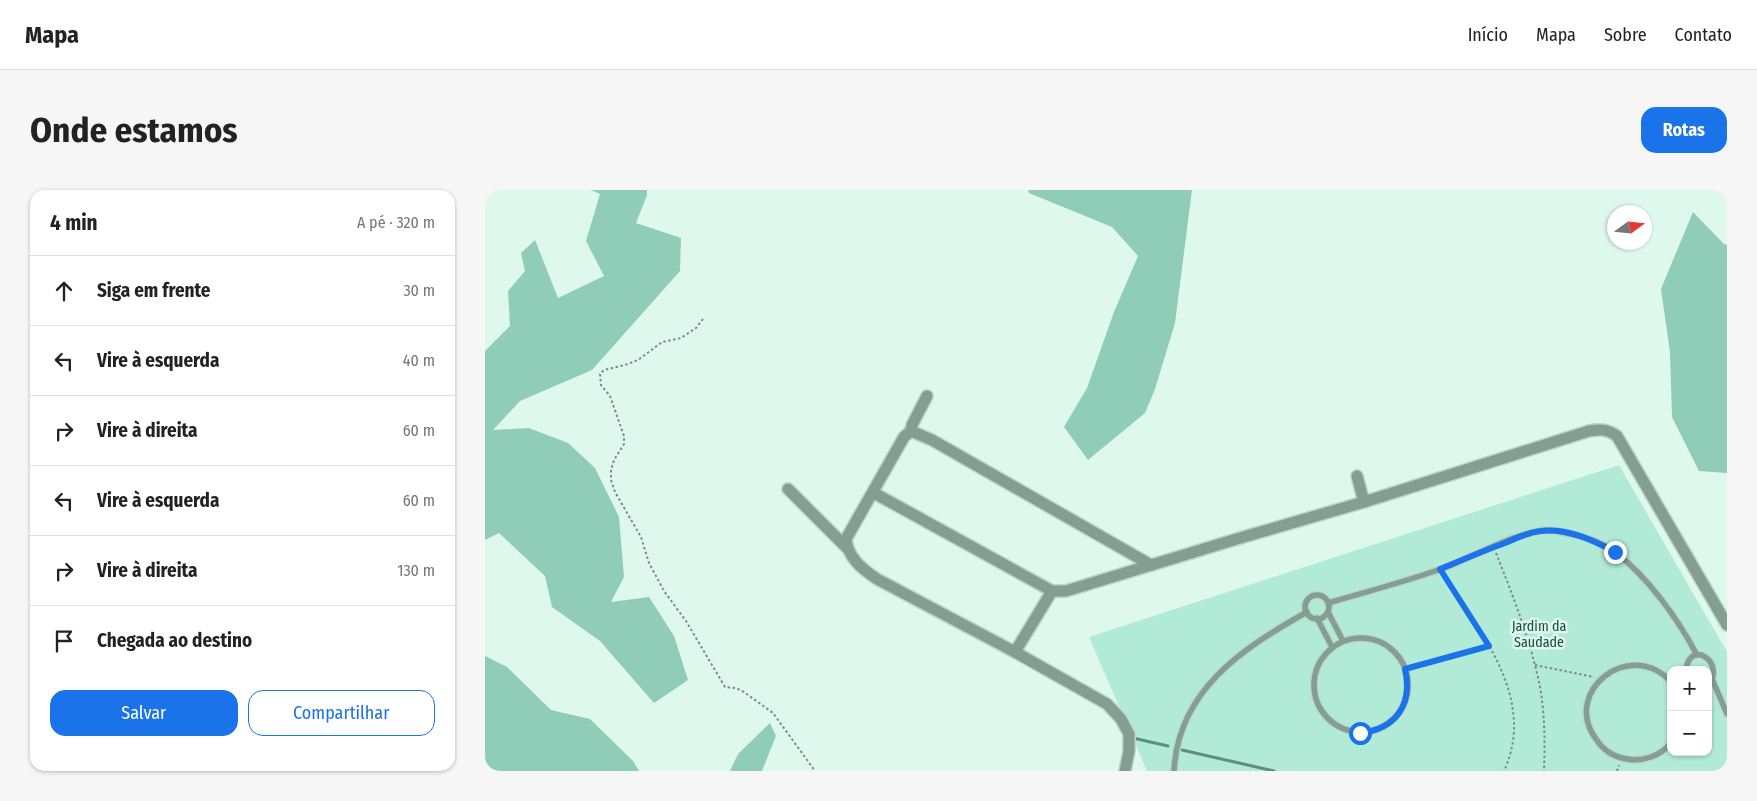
<!DOCTYPE html>
<html lang="pt">
<head>
<meta charset="utf-8">
<style>
  body { margin:0; font-family:"Fira Sans Condensed",sans-serif; background:#f6f6f6; color:#222 }
  .controls { position:absolute; right:15px; bottom:15px; display:grid; overflow:hidden; border-radius:10px; box-shadow:0 1px 4px #0004 }
  .controls button { width:45px; height:45px; display:grid; place-items:center; padding:0; border:0; border-bottom:1px solid #e0e0e0; background:#fff; color:#222; font:25px sans-serif }
  .compass { position:absolute; left:1122px; top:15px; width:45px; height:45px; border-radius:50%; background:#fff; box-shadow:0 1px 4px #0004; rotate:75deg }
  .stop { position:absolute; width:15px; height:15px; margin:-11px; border:4px solid #1a73e8; border-radius:50%; background:#fff }
  .stop.end { background:#1a73e8; border-color:#fff; box-shadow:0 1px 5px #0008 }
  .list { margin:0; padding:0; list-style:none }
  h2 { display:flex; justify-content:space-between; align-items:center; height:65px; margin:0; padding:0 20px; font-size:21px }
  h2 small { font-size:16px; font-weight:400; color:#767676 }
  .list li { display:grid; grid-template-columns:32px 1fr auto; gap:15px; align-items:center; box-sizing:border-box; height:70px; padding:0 20px; border-top:1px solid #e0e0e0 }
  .list b { display:block; font-size:19px; white-space:nowrap }
  .list em { font-size:16px; font-style:normal; color:#767676 }
  .actions { display:flex; gap:10px; padding:15px 20px }
  .actions a { flex:1; padding:11px 0; border:1px solid #1a73e8; border-radius:15px; text-align:center; font-size:18px; color:#1a73e8 }
  .actions .main { background:#1a73e8; color:#fff }
  .icon { flex:none; width:28px; height:28px; fill:none; stroke:currentColor; stroke-width:2; stroke-linecap:round; stroke-linejoin:round }
  .map { position:relative; flex:none; width:1242px; height:581px; overflow:hidden; border-radius:15px }
  header { display:flex; align-items:center; gap:30px; box-sizing:border-box; height:70px; padding:0 25px; background:#fff; border-bottom:1px solid #e0e0e0 }
  header strong { font-size:24px }
  nav { display:flex; gap:28px; margin-inline-start:auto; font-size:18px }
  .intro { display:flex; align-items:center; justify-content:space-between; box-sizing:border-box; height:120px; padding:0 30px }
  h1 { margin:0; font-size:35px }
  .button { padding:12px 22px; border-radius:15px; background:#1a73e8; color:#fff; font-size:18px; font-weight:700 }
  main { display:flex; gap:30px; padding:0 30px }
  aside { flex:1; background:#fff; border-radius:15px; box-shadow:0 1px 4px #0004 }
  .map>svg:first-child { display:block }
</style>
</head>
<body>
<header>
<strong>Mapa</strong>
<nav><a>Início</a><a>Mapa</a><a>Sobre</a><a>Contato</a></nav>
</header>
<div class="intro"><h1>Onde estamos</h1><a class="button">Rotas</a></div>
<main>
<aside>
<h2>4 min<small>A pé · 320 m</small></h2>
<ul class="list">
<li><svg class="icon" aria-label="ahead" viewBox="0 0 24 24"><path d="M12 20V5M6 11l6-6 6 6"/></svg><div><b>Siga em frente</b></div><em>30 m</em></li>
<li><svg class="icon" aria-label="left" viewBox="0 0 24 24"><path d="M17 20v-9H6M10 6l-5 5 5 5"/></svg><div><b>Vire à esquerda</b></div><em>40 m</em></li>
<li><svg class="icon" aria-label="right" viewBox="0 0 24 24"><path d="M7 20v-9h11M14 6l5 5-5 5"/></svg><div><b>Vire à direita</b></div><em>60 m</em></li>
<li><svg class="icon" aria-label="left" viewBox="0 0 24 24"><path d="M17 20v-9H6M10 6l-5 5 5 5"/></svg><div><b>Vire à esquerda</b></div><em>60 m</em></li>
<li><svg class="icon" aria-label="right" viewBox="0 0 24 24"><path d="M7 20v-9h11M14 6l5 5-5 5"/></svg><div><b>Vire à direita</b></div><em>130 m</em></li>
<li><svg class="icon" aria-label="arrive" viewBox="0 0 24 24"><path d="M6 21V4h12l-3 4 3 4H6"/></svg><div><b>Chegada ao destino</b></div></li>
</ul>
<div class="actions"><a class="main">Salvar</a><a>Compartilhar</a></div>
</aside>
<div class="map">
<svg width="1242" height="581" viewBox="0 0 1242 581">
  <rect width="100%" height="100%" fill="#def8ee"/>
  <path fill="#b1ead6" fill-rule="evenodd" d="M1134 275 1242 462V581H662L604 447ZM1186 480H1223V562H1186Z"/>
  <g fill="#8fcdb8">
    <polygon points="106,0 162,0 162,5 151,33 196,48 195,81 107,180 35,211 8,240 44,238 83,253 110,278 134,327 139,387 126,412 164,407 189,446 203,490 169,513 115,451 67,417 60,386 14,343 0,350 0,161 25,136 23,101 40,81 36,63 50,50 73,108 119,86 101,51 115,4"/>
    <polygon points="543,0 707,0 690,133 670,199 660,223 603,270 579,237 602,198 629,122 653,66 627,37 544,3"/>
    <polygon points="1208,22 1239,54 1242,55 1242,283 1214,281 1187,227 1185,162 1176,99"/>
    <polygon points="0,466 22,477 66,520 105,529 148,571 154,581 0,581"/>
    <polygon points="285,533 291,546 277,581 245,581 253,564"/>
  </g>
  <g fill="none" stroke-linecap="round" stroke-linejoin="round">
    <g stroke="#5f8d7e" stroke-width="3">
      <polyline points="648,548 683,556"/>
      <polyline points="697,560 789,581"/>
    </g>
    <g stroke="#bcd4cb" stroke-width="8">
      <g id="lane">
        <circle cx="832" cy="417" r="12"/>
        <path d="M843 413C881 402 919 392 956 379 987 368 1022 346 1055 341 1063 339 1072 341 1081 343 1098 346 1116 352 1130 362 1163 387 1193 429 1212 465"/>
        <polyline points="843,422 858,451"/>
        <polyline points="832,428 847,457"/>
        <circle cx="876" cy="495" r="47"/>
        <path d="M1201 480C1205 447 1242 474 1223 495"/>
        <polyline points="1228,491 1242,524"/>
        <path d="M1186 492C1145 447 1076 502 1111 549 1118 560 1129 567 1142 569 1158 572 1175 566 1186 553"/>
        <path d="M689 581C693 500 758 458 822 422"/>
      </g>
    </g>
    <g stroke="#bcd4cb" stroke-width="14">
      <g id="street">
        <polyline points="426,241 427,235 442,206"/>
        <polyline points="872,286 879,312"/>
        <polyline points="303,299 362,358"/>
        <path d="M389 303 567 401H581L755 348 879 312 1104 241C1115 239 1122 239 1132 246L1242 435"/>
        <polyline points="530,462 567,401"/>
        <path d="M640 581 644 561V544L636 529 622 514 530 462 392 389C377 379 363 368 361 349L419 247 426 241 447 250 666 375"/>
      </g>
    </g>
    <g stroke="#7b8d86" stroke-width="2" stroke-dasharray="2.5 2.5" stroke-linecap="butt">
      <polyline points="218,129 211,138 196,148 177,152 153,170 140,175 119,180 115,184 116,195 125,206 139,246 139,254 129,270 126,280 126,290 130,302 156,347 164,373 179,401 201,431 240,497 251,498 259,502 288,523 330,581"/>
      <path d="M1011 363C1028 406 1046 452 1055 497 1060 525 1060 553 1059 581"/>
      <path d="M959 385C996 443 1052 509 1019 581"/>
      <polyline points="1050,475 1109,487"/>
      <polyline points="920,479 1004,456"/>
      <polyline points="1132,581 1134,575"/>
    </g>
    <use href="#lane" stroke="#849e94" stroke-width="5.5"/>
    <use href="#street" stroke="#849e94" stroke-width="11"/>
  </g>
  <g fill="none" stroke-linecap="round" stroke-linejoin="round">
    <path stroke="#1a73e8" stroke-width="6" d="M875 543C911 539 928 515 920 479L1004 456 955 379C977 370 998 361 1020 353 1031 348 1044 342 1056 341 1082 338 1108 350 1130 362"/>
  </g>
  <g text-anchor="middle" stroke-width="5" stroke-linejoin="round" paint-order="stroke">
    <g font-size="14" fill="#174b3c" stroke="#def8ee">
      <text x="1054" y="441">Jardim da<tspan x="1054" dy="16">Saudade</tspan></text>
    </g>
  </g>
</svg>
<div class="controls">
<button>+</button>
<button>−</button>
</div>
<svg class="compass" viewBox="-18 -18 36 36"><path d="M0-13l5 13h-10z" fill="#e53935"/><path d="M0 13l5-13h-10z" fill="#767676"/></svg>
<div class="stop" style="left:875px;top:543px"></div>
<div class="stop end" style="left:1130px;top:362px"></div>
</div>
</main>
</body>
</html>
